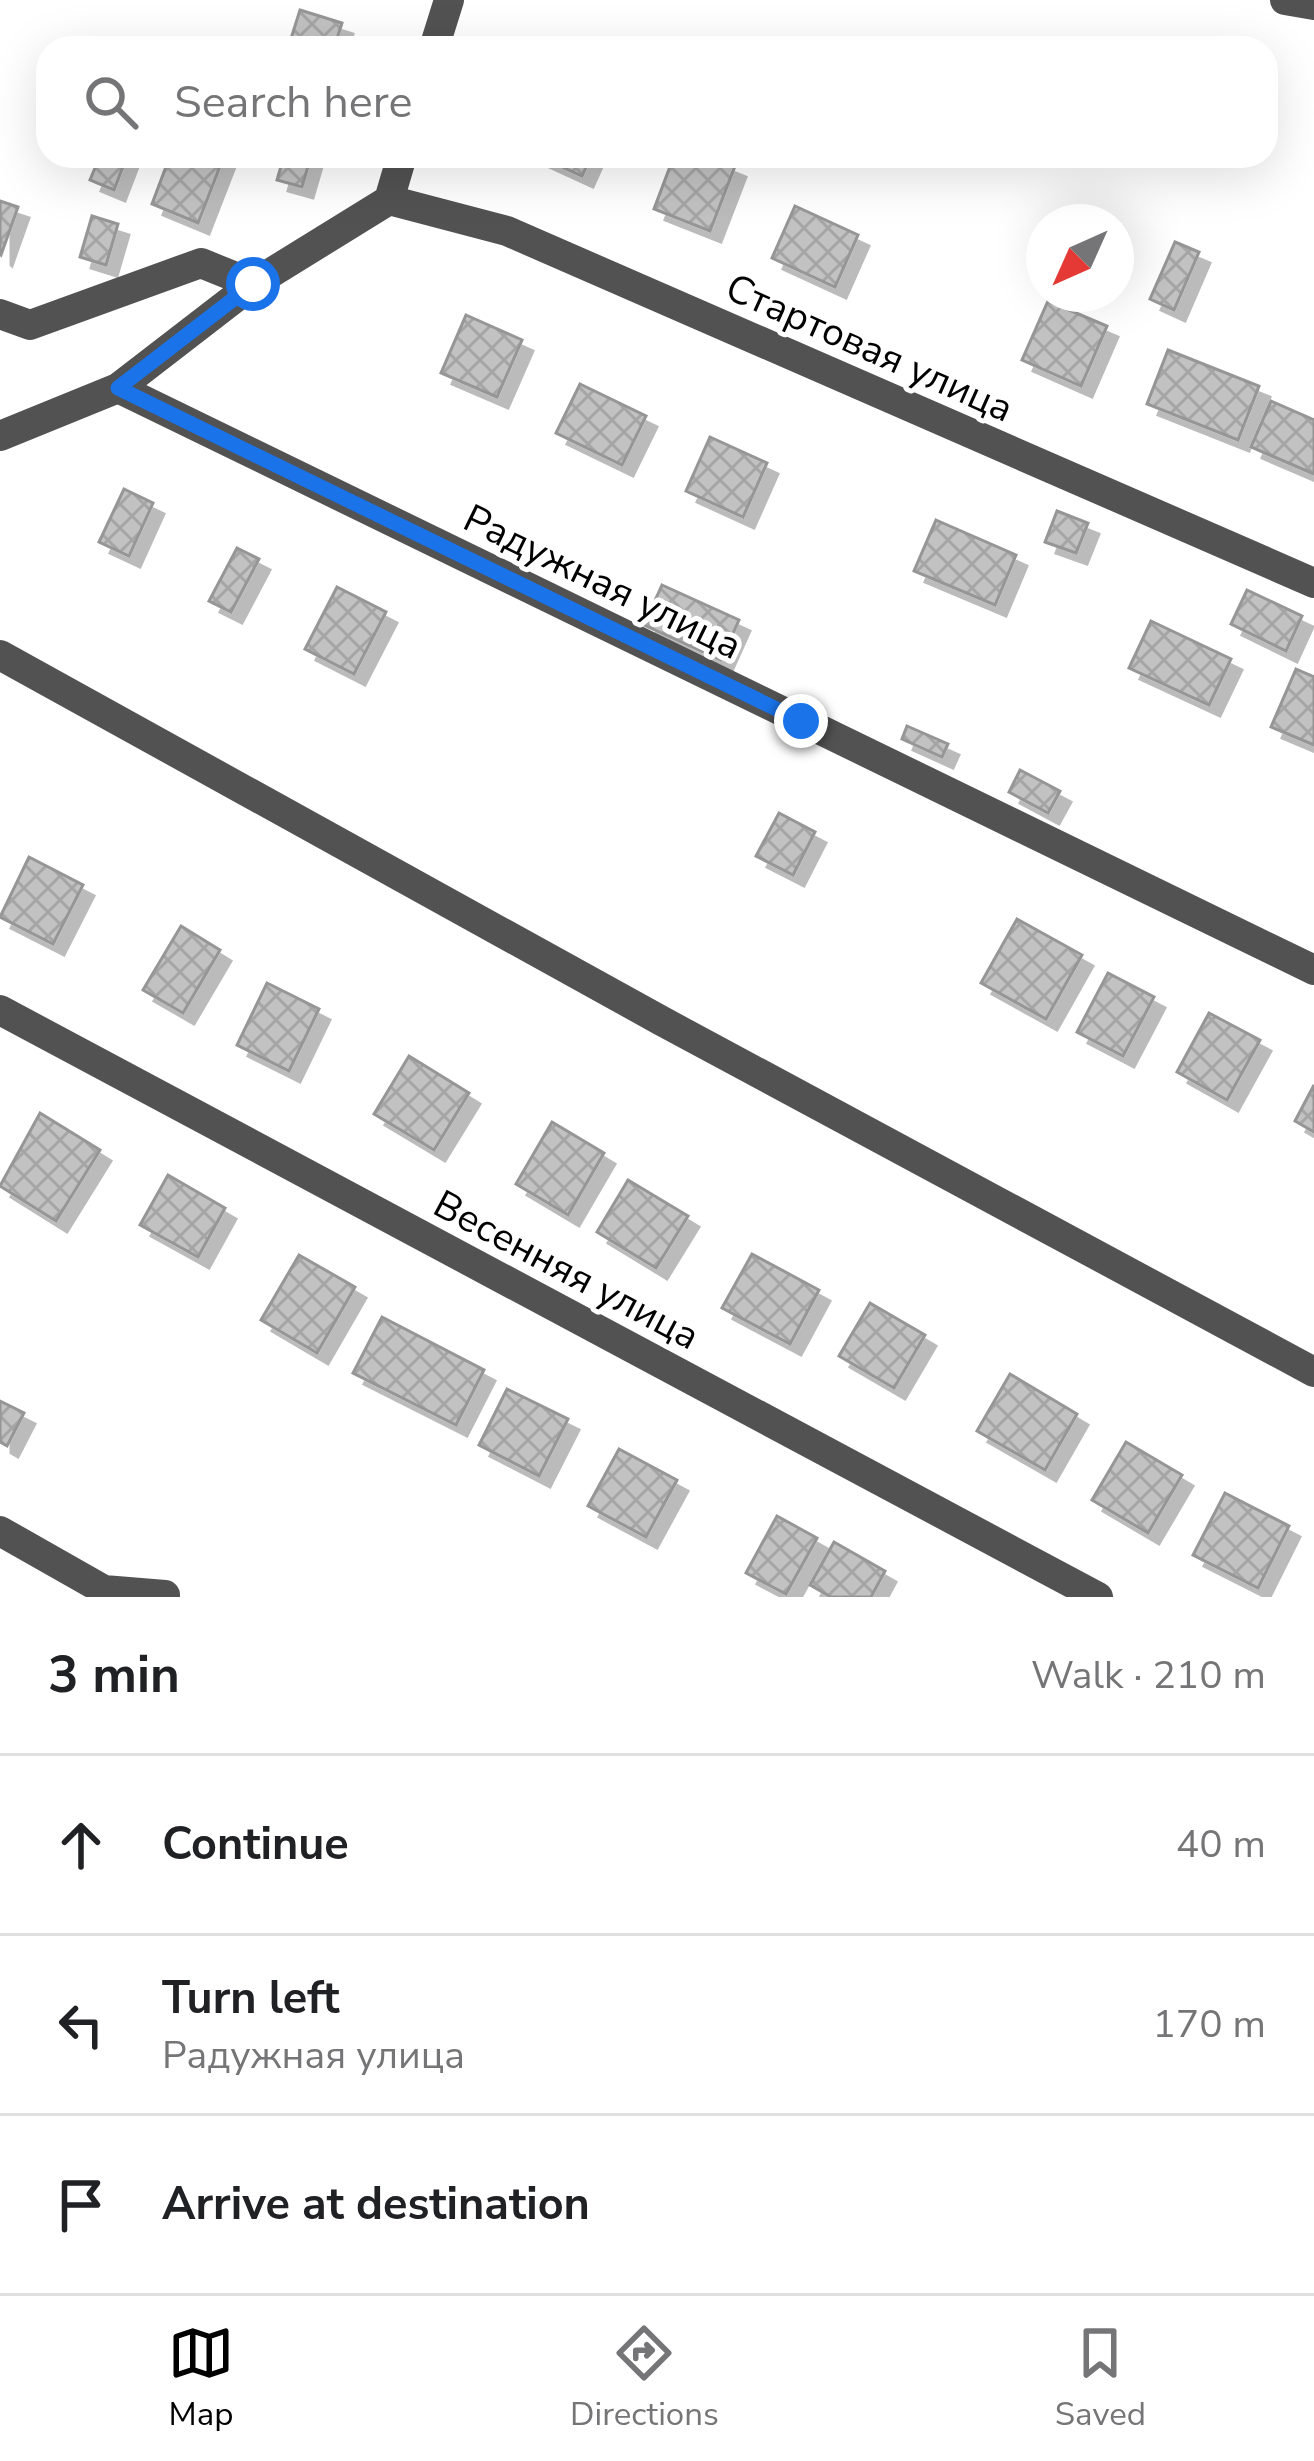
<!DOCTYPE html>
<html lang="en">
<head>
<meta charset="utf-8">
<style>
  body { margin:0; font-family:"Nunito Sans",sans-serif; background:#f6f6f6; color:#202124 }
  .compass { position:absolute; left:1026px; top:204px; width:108px; height:108px; border-radius:50%; background:#fff; box-shadow:0 12px 48px #0002; rotate:225deg }
  .stop { position:absolute; width:36px; height:36px; margin:-27px; border:9px solid #1a73e8; border-radius:50%; background:#fff }
  .stop.end { background:#1a73e8; border-color:#fff; box-shadow:0 3px 12px #0008 }
  .list { margin:0; padding:0; list-style:none }
  h2 { display:flex; justify-content:space-between; align-items:center; height:156px; margin:0; padding:0 48px; font-size:51px }
  h2 small { font-size:39px; font-weight:400; color:#757577 }
  .list li { display:grid; grid-template-columns:78px 1fr auto; gap:36px; align-items:center; box-sizing:border-box; height:180px; padding:0 48px; border-top:3px solid #e0e0e0 }
  .list b { display:block; font-size:45px; white-space:nowrap }
  .list p { margin:0; font-size:39px; white-space:nowrap; color:#757577 }
  .list em { font-size:39px; font-style:normal; color:#757577 }
  .icon { flex:none; width:66px; height:66px; fill:none; stroke:currentColor; stroke-width:2; stroke-linecap:round; stroke-linejoin:round }
  .map { position:relative; flex:none; width:1314px; height:1597px; overflow:hidden }
  .search { position:absolute; background:#fff; box-shadow:0 12px 48px #0002; left:36px; right:36px; top:36px; height:132px; display:flex; align-items:center; gap:30px; box-sizing:border-box; padding:0 42px; border-radius:36px; color:#757577; font-size:45px }
  .sheet { height:696px; background:#fff }
  nav { display:flex; justify-content:space-around; align-items:center; box-sizing:border-box; height:168px; border-top:3px solid #e0e0e0; background:#fff; font-size:33px; color:#757577 }
  nav a { display:grid; justify-items:center; gap:6px }
  nav .on { color:#000 }
  .map>svg:first-child { display:block }
</style>
</head>
<body>
<div class="map">
<svg width="1314" height="1597" viewBox="0 0 1314 1597">
  <defs>
    <pattern id="building-cross-hatch" width="8" height="8" patternUnits="userSpaceOnUse" patternTransform="scale(3)"><rect width="8" height="8" fill="#c2c2c2"/><path d="M0 0l8 8M0 8l8-8" fill="none" stroke="#a5a5a5"/></pattern>
    <filter id="shadow"><feDropShadow dx="11" dy="11" stdDeviation="0" flood-color="#0004"/></filter>
  </defs>
  <rect width="100%" height="100%" fill="#fff"/>
  <g fill="url(#building-cross-hatch)" stroke="#969696" stroke-width="3" filter="url(#shadow)">
    <polygon points="300,10 342,23 334,48 288,48"/>
    <polygon points="100,156 127,156 114,190 90,180"/>
    <polygon points="170,156 224,156 198,223 152,204"/>
    <polygon points="284,156 311,156 302,187 277,180"/>
    <polygon points="538,156 591,156 582,176"/>
    <polygon points="674,156 710,156 735,166 710,231 654,209"/>
    <polygon points="0,201 18,207 1,255 0,254"/>
    <polygon points="795,206 858,235 835,287 772,258"/>
    <polygon points="92,216 118,224 106,265 80,257"/>
    <polygon points="1175,242 1199,252 1174,310 1150,299"/>
    <polygon points="1048,301 1107,326 1081,386 1022,360"/>
    <polygon points="466,315 522,340 497,397 441,373"/>
    <polygon points="1168,350 1259,386 1238,440 1147,404"/>
    <polygon points="580,384 646,416 622,465 556,433"/>
    <polygon points="1271,401 1314,420 1314,474 1251,447"/>
    <polygon points="710,437 767,463 743,517 686,491"/>
    <polygon points="124,489 153,503 129,556 99,542"/>
    <polygon points="1057,511 1088,523 1076,553 1045,542"/>
    <polygon points="936,520 1016,555 995,605 914,571"/>
    <polygon points="237,548 259,559 231,612 209,601"/>
    <polygon points="662,585 739,620 721,660 644,625"/>
    <polygon points="337,587 386,612 354,674 305,649"/>
    <polygon points="1247,590 1302,616 1286,651 1231,624"/>
    <polygon points="1151,621 1231,659 1209,705 1129,668"/>
    <polygon points="1296,669 1314,677 1314,745 1271,727"/>
    <polygon points="907,726 948,744 942,757 902,739"/>
    <polygon points="1020,770 1060,791 1048,813 1009,792"/>
    <polygon points="779,813 815,832 793,875 756,856"/>
    <polygon points="29,857 83,885 53,944 0,917"/>
    <polygon points="1017,919 1082,955 1046,1019 981,983"/>
    <polygon points="181,926 220,950 183,1013 143,990"/>
    <polygon points="1108,973 1154,997 1123,1056 1077,1032"/>
    <polygon points="267,983 319,1009 289,1071 237,1045"/>
    <polygon points="1209,1013 1260,1040 1227,1100 1177,1072"/>
    <polygon points="409,1056 469,1093 434,1150 374,1114"/>
    <polygon points="1314,1085 1314,1132 1295,1121"/>
    <polygon points="40,1113 100,1150 56,1221 0,1186"/>
    <polygon points="552,1122 604,1153 568,1215 516,1184"/>
    <polygon points="168,1175 225,1208 198,1257 140,1225"/>
    <polygon points="628,1180 688,1216 656,1268 597,1232"/>
    <polygon points="752,1254 819,1290 790,1344 722,1308"/>
    <polygon points="299,1255 355,1287 317,1353 261,1320"/>
    <polygon points="870,1303 925,1335 894,1388 839,1356"/>
    <polygon points="382,1317 484,1370 456,1425 353,1373"/>
    <polygon points="1010,1374 1077,1414 1045,1470 977,1431"/>
    <polygon points="507,1389 568,1419 539,1476 479,1445"/>
    <polygon points="0,1401 24,1413 7,1446 0,1442"/>
    <polygon points="1126,1442 1182,1475 1148,1533 1092,1500"/>
    <polygon points="619,1449 677,1480 646,1537 588,1506"/>
    <polygon points="1225,1493 1289,1526 1258,1588 1193,1555"/>
    <polygon points="777,1516 817,1538 786,1594 746,1573"/>
    <polygon points="834,1542 885,1571 871,1597 831,1597 810,1585"/>
  </g>
  <g fill="none" stroke-linecap="round" stroke-linejoin="round">
    <g stroke="#525252" stroke-width="30">
      <polyline points="1285,0 1314,5"/>
      <polyline points="434,48 449,0"/>
      <polyline points="389,200 507,231 1314,583"/>
      <polyline points="0,314 30,325 201,263 253,284"/>
      <polyline points="118,388 1314,970"/>
      <polyline points="0,436 118,388 253,284 389,200 402,156"/>
      <polyline points="0,655 660,1020 1314,1372"/>
      <polyline points="0,1010 1098,1597"/>
      <polyline points="0,1531 104,1590 165,1595"/>
    </g>
  </g>
  <g fill="none" stroke-linecap="round" stroke-linejoin="round">
    <polyline stroke="#1a73e8" stroke-width="15" points="253,284 118,388 801,721"/>
  </g>
  <g text-anchor="middle" stroke-width="10" stroke-linejoin="round" paint-order="stroke">
    <g font-size="39" fill="#000" stroke="#fff">
      <text transform="translate(870 347) rotate(24)" y="14">Стартовая улица</text>
      <text transform="translate(603 581) rotate(26)" y="14">Радужная улица</text>
      <text transform="translate(567 1269) rotate(28)" y="14">Весенняя улица</text>
    </g>
  </g>
</svg>
<svg class="compass" viewBox="-18 -18 36 36"><path d="M0-13l5 13h-10z" fill="#e53935"/><path d="M0 13l5-13h-10z" fill="#757577"/></svg>
<div class="stop" style="left:253px;top:284px"></div>
<div class="stop end" style="left:801px;top:721px"></div>
<div class="search"><svg class="icon" aria-label="search" viewBox="0 0 24 24"><circle cx="10" cy="10" r="6"/><path d="M15 15l6 6"/></svg>Search here</div>
</div>
<section class="sheet">
<h2>3 min<small>Walk · 210 m</small></h2>
<ul class="list">
<li><svg class="icon" aria-label="ahead" viewBox="0 0 24 24"><path d="M12 20V5M6 11l6-6 6 6"/></svg><div><b>Continue</b></div><em>40 m</em></li>
<li><svg class="icon" aria-label="left" viewBox="0 0 24 24"><path d="M17 20v-9H6M10 6l-5 5 5 5"/></svg><div><b>Turn left</b><p>Радужная улица</p></div><em>170 m</em></li>
<li><svg class="icon" aria-label="arrive" viewBox="0 0 24 24"><path d="M6 21V4h12l-3 4 3 4H6"/></svg><div><b>Arrive at destination</b></div></li>
</ul>
</section>
<nav>
<a class="on"><svg class="icon" aria-label="map" viewBox="0 0 24 24"><path d="M3 6l6-2 6 2 6-2v14l-6 2-6-2-6 2zM9 4v14M15 6v14"/></svg>Map</a>
<a><svg class="icon" aria-label="directions" viewBox="0 0 24 24"><path d="M12 3l9 9-9 9-9-9zM9 14v-3h6M13 9l2 2-2 2"/></svg>Directions</a>
<a><svg class="icon" aria-label="saved" viewBox="0 0 24 24"><path d="M7 4h10v16l-5-4-5 4z"/></svg>Saved</a>
</nav>
</body>
</html>
